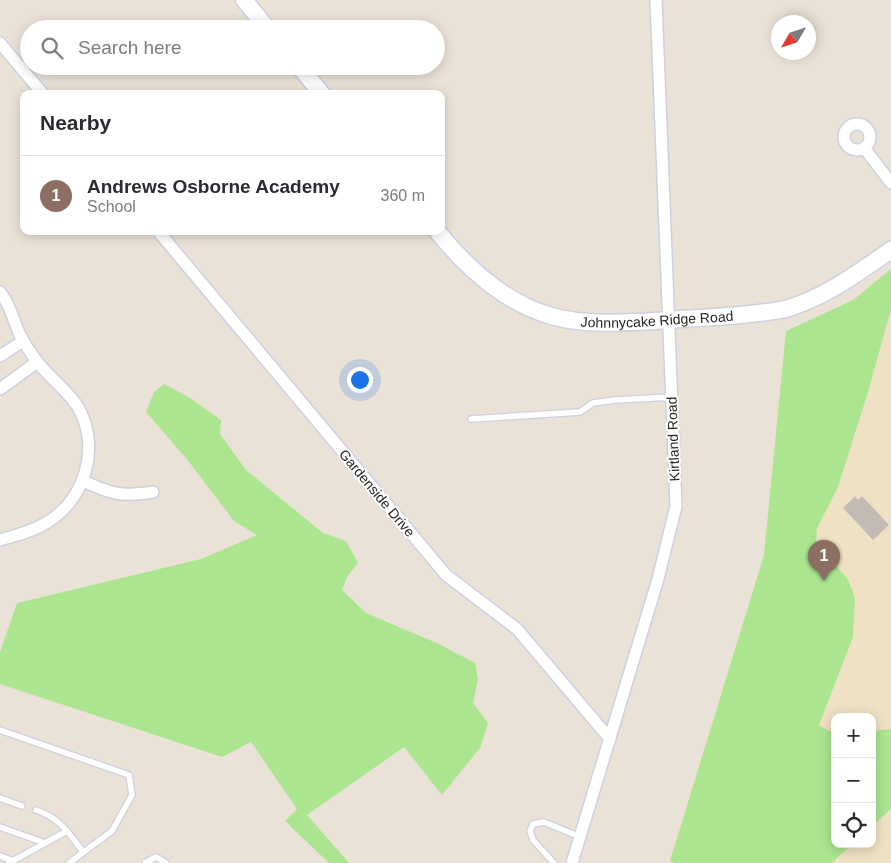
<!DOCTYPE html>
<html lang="en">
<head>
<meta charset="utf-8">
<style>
  body { margin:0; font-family:Arial,sans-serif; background:#f2f2f3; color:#2b2b33 }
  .controls { position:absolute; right:15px; bottom:15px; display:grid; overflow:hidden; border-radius:10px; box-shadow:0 2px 12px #0003 }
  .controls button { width:45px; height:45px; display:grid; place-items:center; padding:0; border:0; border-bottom:1px solid #e1e1e2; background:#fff; color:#2b2b33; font:25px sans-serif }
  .compass { position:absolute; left:771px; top:15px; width:45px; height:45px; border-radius:50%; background:#fff; box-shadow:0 2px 12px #0003; rotate:231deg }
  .you { position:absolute; left:359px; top:379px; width:18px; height:18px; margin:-12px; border:4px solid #fff; border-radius:50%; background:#1a73e8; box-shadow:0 0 0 8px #1a73e833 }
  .badge { display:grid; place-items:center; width:32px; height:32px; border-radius:50%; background:#db2777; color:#fff; font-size:16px; font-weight:700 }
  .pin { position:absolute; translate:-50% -41px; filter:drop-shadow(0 1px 2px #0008) }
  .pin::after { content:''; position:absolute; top:26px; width:18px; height:15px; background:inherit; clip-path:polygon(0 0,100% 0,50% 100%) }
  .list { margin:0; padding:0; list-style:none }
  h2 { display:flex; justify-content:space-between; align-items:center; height:65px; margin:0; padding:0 20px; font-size:21px }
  h2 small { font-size:16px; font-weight:400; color:#7c7c81 }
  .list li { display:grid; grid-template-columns:32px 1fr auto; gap:15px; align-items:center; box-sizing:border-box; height:80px; padding:0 20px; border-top:1px solid #e1e1e2 }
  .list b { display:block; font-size:19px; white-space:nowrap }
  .list p { margin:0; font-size:16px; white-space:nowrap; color:#7c7c81 }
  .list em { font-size:16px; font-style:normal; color:#7c7c81 }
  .icon { flex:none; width:28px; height:28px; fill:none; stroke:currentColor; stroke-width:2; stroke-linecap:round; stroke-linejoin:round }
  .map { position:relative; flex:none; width:891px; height:863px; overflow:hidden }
  .search { position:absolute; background:#fff; box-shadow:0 2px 12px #0003; left:20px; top:20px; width:425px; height:55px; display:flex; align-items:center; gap:12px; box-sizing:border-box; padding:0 18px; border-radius:28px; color:#7c7c81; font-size:19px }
  .panel { position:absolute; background:#fff; box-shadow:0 2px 12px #0003; left:20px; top:90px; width:425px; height:145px; border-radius:10px }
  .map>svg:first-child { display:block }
</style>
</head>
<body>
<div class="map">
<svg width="891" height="863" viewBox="0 0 891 863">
  <rect width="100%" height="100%" fill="#ebe2d7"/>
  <path fill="#eee1c4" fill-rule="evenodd" d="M891 269V863H669L764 555 786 331 853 300ZM835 717H872V844H835Z"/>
  <g fill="#abe58f">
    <polygon points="891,269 891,309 868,392 838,487 817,528 816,543 847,578 855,597 853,637 819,725 829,731 835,731 835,844 852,844 832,863 674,863 670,861 764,555 786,331 853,300"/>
    <polygon points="164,384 190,398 221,420 220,434 246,470 323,533 346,541 358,563 347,577 342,590 366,613 439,644 475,663 478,679 473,703 488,723 480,748 442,795 404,747 307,815 349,863 329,863 285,821 297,809 251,742 222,757 0,684 0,652 17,603 201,559 257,535 234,521 186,458 146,412 154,392"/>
    <polygon points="891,729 891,811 890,810 872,826 872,731"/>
  </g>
  <polygon fill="#c2bcb4" points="855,496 858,500 862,496 889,525 873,540 843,508"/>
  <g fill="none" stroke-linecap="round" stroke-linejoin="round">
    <g stroke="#ccd0e1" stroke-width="8">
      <g id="lane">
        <polyline points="471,419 580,412 593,403 615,400 672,397"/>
        <polyline points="0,730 129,775 132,795 112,831 69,863"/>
        <polyline points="0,798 22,806"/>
        <path d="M36 810C60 818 69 833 83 852"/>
        <polyline points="0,827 45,843"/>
        <polyline points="0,856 14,861"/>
        <polyline points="9,863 67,831"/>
        <polyline points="145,863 156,857 166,863"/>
        <polyline points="554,863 533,840 530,831 533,824 544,822 580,837"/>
      </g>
    </g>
    <g stroke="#ccd0e1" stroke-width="14">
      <g id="street">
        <polyline points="0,43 43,94"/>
        <circle cx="857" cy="137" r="13"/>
        <polyline points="865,149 891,183"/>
        <polyline points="158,231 446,575 517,629 610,739"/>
        <path d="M0 292C10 304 13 319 19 333 23 341 28 349 33 356 45 375 66 388 78 407 101 448 85 500 46 523 32 532 16 535 0 540"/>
        <polyline points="0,356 23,341"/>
        <polyline points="0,389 37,362"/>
        <path d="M83 481C112 494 121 497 153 492"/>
        <polyline points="572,863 658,579 676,506 656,0"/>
      </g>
    </g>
    <g stroke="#ccd0e1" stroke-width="19">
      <g id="secondary">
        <polyline points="244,0 268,29"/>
        <polyline points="299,66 322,94"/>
        <path id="s1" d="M437 231C466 267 503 301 548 315 591 329 653 320 699 318 722 317 744 315 767 312 774 311 782 310 789 308 827 296 859 272 891 250"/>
      </g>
    </g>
    <use href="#lane" stroke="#fff" stroke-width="5.5"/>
    <use href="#street" stroke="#fff" stroke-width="11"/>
    <use href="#secondary" stroke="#fff" stroke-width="16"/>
  </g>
  <g text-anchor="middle" stroke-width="4" stroke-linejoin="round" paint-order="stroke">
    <g font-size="14" fill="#272727" stroke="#fff">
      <text dy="5" stroke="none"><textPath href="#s1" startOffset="251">Johnnycake Ridge Road</textPath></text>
      <text transform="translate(673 439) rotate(-92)" y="5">Kirtland Road</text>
      <text transform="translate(377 493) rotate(50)" y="5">Gardenside Drive</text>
    </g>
  </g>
</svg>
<div class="controls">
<button>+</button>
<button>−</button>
<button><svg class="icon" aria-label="locate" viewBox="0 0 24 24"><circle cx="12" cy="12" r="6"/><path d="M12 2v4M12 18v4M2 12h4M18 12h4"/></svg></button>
</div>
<svg class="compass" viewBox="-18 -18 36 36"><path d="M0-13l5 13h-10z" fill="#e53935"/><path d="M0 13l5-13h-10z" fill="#7c7c81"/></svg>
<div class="you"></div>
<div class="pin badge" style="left:824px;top:581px;background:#8d6e63">1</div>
<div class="search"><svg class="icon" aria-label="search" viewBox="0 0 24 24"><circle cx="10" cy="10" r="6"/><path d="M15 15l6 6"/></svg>Search here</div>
<section class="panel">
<h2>Nearby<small></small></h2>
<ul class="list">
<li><span class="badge" style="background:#8d6e63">1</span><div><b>Andrews Osborne Academy</b><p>School</p></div><em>360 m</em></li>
</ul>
</section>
</div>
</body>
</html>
